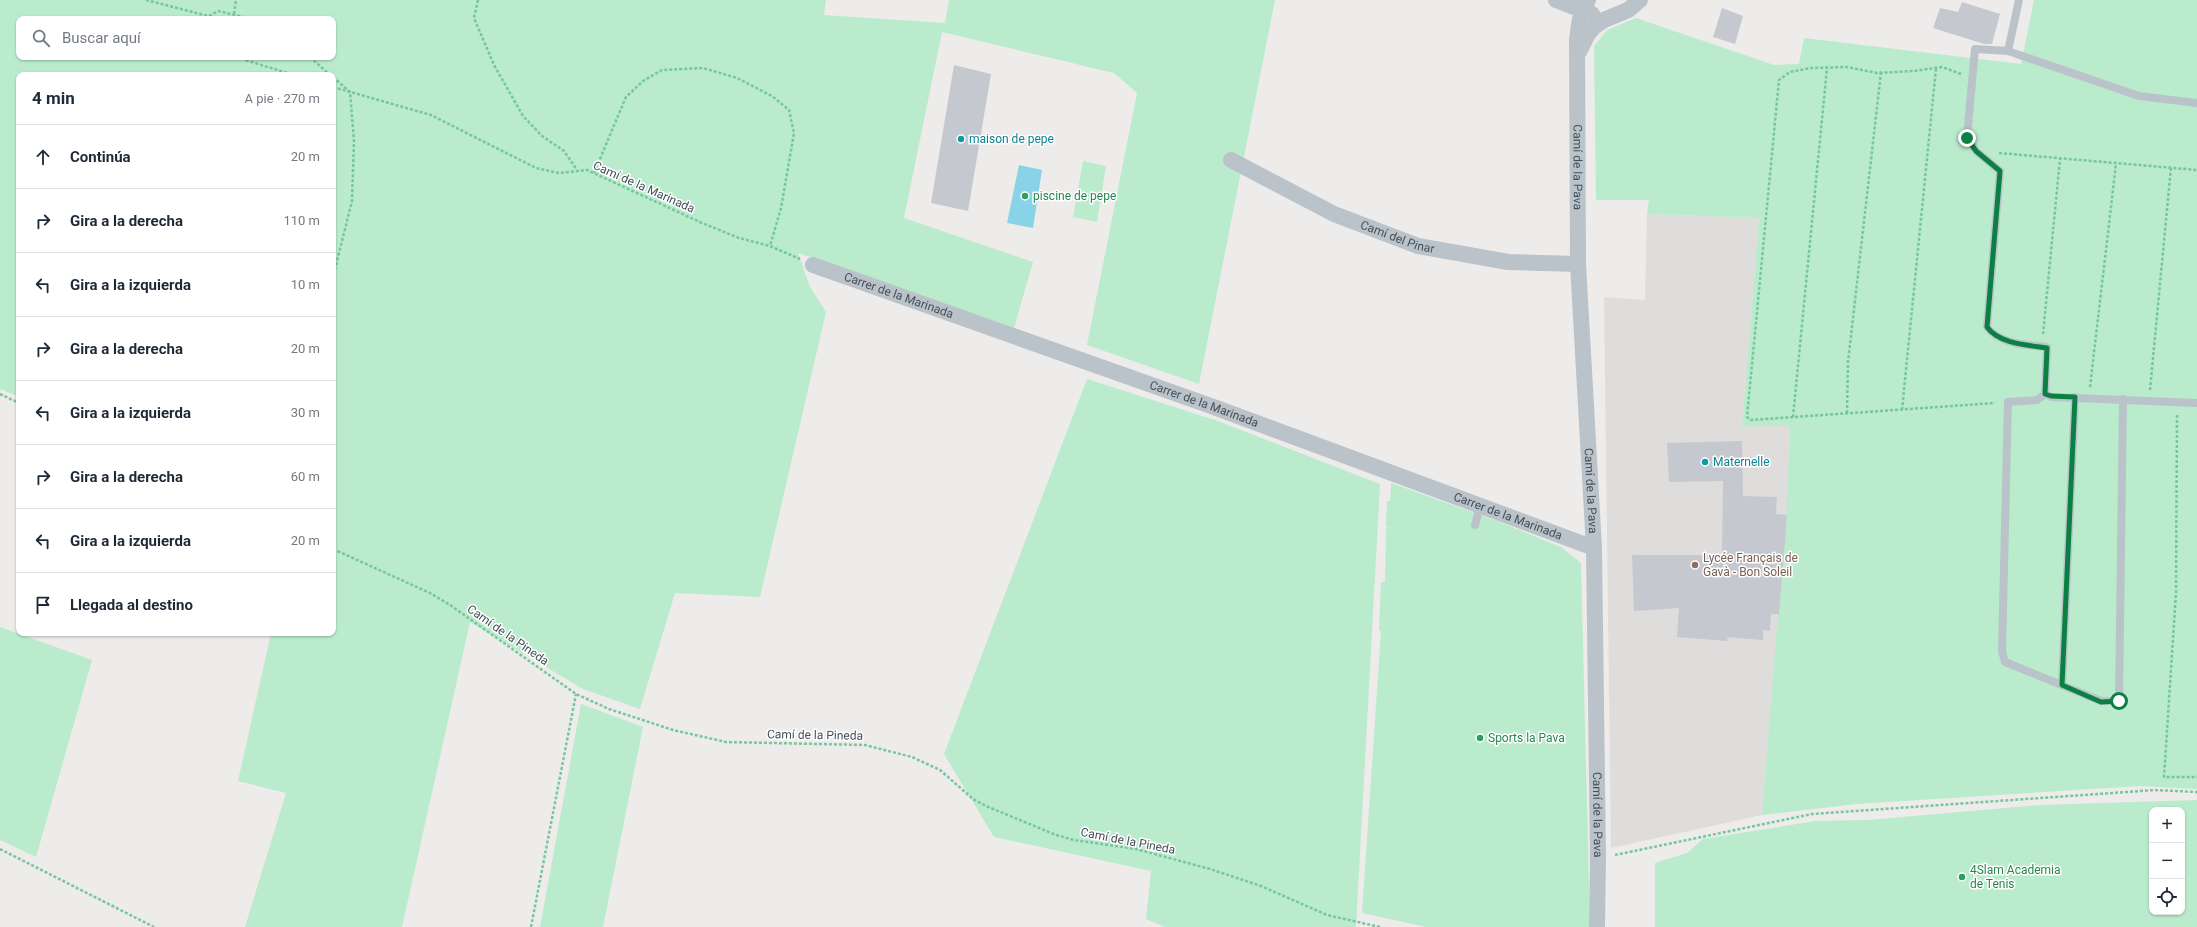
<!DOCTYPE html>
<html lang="es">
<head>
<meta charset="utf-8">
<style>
  body { margin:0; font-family:Roboto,sans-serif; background:#f2f2f3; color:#1f2937 }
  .controls { position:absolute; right:12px; bottom:12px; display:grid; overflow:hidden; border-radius:8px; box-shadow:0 1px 3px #0004 }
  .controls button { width:36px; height:36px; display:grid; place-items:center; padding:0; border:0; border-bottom:1px solid #e0e1e3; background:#fff; color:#1f2937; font:20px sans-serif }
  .stop { position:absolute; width:12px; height:12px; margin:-9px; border:3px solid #0b8043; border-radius:50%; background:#fff }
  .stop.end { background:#0b8043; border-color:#fff; box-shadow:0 1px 4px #0008 }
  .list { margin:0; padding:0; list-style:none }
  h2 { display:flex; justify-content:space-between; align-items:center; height:52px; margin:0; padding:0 16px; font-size:17px }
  h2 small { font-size:13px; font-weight:400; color:#747a83 }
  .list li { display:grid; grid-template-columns:26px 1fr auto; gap:12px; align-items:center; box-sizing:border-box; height:64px; padding:0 16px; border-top:1px solid #e0e1e3 }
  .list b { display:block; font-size:15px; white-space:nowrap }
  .list em { font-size:13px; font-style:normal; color:#747a83 }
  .icon { flex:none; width:22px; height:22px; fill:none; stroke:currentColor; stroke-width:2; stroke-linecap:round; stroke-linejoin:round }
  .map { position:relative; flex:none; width:2197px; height:927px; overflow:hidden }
  .search { position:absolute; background:#fff; box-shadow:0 1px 3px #0004; left:16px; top:16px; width:320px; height:44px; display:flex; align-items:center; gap:10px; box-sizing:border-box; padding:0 14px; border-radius:8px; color:#747a83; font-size:15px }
  .panel { position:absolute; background:#fff; box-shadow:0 1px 3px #0004; left:16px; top:72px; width:320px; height:564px; border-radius:8px }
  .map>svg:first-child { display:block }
</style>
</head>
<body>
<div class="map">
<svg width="2197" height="927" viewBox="0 0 2197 927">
  <rect width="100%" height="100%" fill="#eeebeb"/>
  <polygon fill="#dfdcdc" points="1647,214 1759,218 1742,425 1790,425 1787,515 1762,815 1611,848 1604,297 1645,300"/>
  <g fill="#baebcd" fill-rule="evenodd">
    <path d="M0 0H826L824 15 945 23 949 0H1275L1199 384 1087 345 1137 93 1114 73 942 32 904 218 1033 262 1014 328 798 253 810 287 826 312 760 597 675 593 640 709 583 689 470 622 402 927H245L286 793 238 781 271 633H333V75H19V397L1 389 0 392ZM19 19H333V57H19Z"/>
    <polygon points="2034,0 2197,0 2197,789 2140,786 1857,804 1762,815 1787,501 1790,425 1742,426 1759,218 1647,214 1649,200 1596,200 1594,46 1607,30 1636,18 1774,65 1799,64 1804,38 2021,64"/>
    <polygon points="1083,161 1106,166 1097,222 1073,217"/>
    <polygon points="1087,379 1215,420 1380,484 1356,927 1165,927 1146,919 1151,871 994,837 944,754"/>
    <polygon points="1391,483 1497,521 1561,547 1581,563 1590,927 1426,927 1362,913 1381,631 1379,631 1381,582 1385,582 1386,529 1388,527 1386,526 1387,501 1390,501"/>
    <polygon points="0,627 92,660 36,857 0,840"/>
    <polygon points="581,704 643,727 603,927 540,927"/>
    <path d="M2197 800V927H1655V863L1687 853 1703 839 1815 821 1868 820 2040 805ZM2152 810H2182V912H2152Z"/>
  </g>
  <polygon fill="#89d3e6" points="1019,165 1042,170 1033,228 1007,223"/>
  <g fill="#c5c8ce">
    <polygon points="1962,2 2000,14 1992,44 1984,44 1933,28 1940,8 1958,12"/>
    <polygon points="1722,8 1743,16 1735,44 1713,37"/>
    <polygon points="954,65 991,74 968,211 931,203"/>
    <polygon points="1742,441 1743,496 1777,497 1776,514 1787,515 1779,614 1771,614 1770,631 1763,630 1763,640 1727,637 1728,641 1677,637 1679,608 1634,611 1632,555 1722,555 1723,481 1669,482 1667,443"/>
  </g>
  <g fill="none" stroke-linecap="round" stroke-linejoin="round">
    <g stroke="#75c79d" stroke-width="2.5" stroke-dasharray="3 2" stroke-linecap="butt">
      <polyline points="146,0 208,16 210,19"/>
      <polyline points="478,0 474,18 494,65 523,116 542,136 564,151 577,170"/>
      <polyline points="234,14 236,0"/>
      <polyline points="209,16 218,11 252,19"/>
      <polyline points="242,57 245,60 294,75"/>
      <polyline points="310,57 330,75"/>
      <polyline points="1961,74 1942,67 1914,71 1877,73 1847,67 1811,68 1790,72 1779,80 1747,417 1751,420 1995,403"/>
      <polyline points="333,77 350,92 354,141 352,201 333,277"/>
      <polyline points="333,87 431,115 536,168 559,173 587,170 702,223 739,238 770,246 800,259"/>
      <polyline points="1999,153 2197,170"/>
      <polyline points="594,173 626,97 643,81 662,70 703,68 737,78 772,96 789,110 794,133 781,208 770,246"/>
      <polyline points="2043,334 2060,159"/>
      <polyline points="2090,387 2116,164"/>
      <polyline points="2150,390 2171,167"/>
      <polyline points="0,394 19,403"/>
      <polyline points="1902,410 1936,68"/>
      <polyline points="1847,413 1848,362 1881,72"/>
      <polyline points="2177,415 2176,593 2164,777 2197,777"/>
      <polyline points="1793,417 1827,68"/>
      <polyline points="333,549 430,593 450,605 576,694 609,709 673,730 726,742 865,745 912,757 940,770 973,799 986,806 1056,835 1074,840 1136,849 1210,869 1261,886 1327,915 1380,927"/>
      <polyline points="0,849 154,927"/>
      <polyline points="1615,855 1812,814 2155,790 2197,792"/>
      <polyline points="531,927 576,694"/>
    </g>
    <g stroke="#bac3ca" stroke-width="8">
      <polyline points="2008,51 2019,0"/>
      <path d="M2197 103 2139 96 2008 51 1975 49 1967 137 1976 151 2000 171 1987 327C1999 344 2028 345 2047 347L2045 394 2051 397 2197 403"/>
      <polyline points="2045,394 2037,400 2008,402 2002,651 2005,662 2101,701 2119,701 2123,399"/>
      <polyline points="1475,525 1480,506"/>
      <polyline points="2062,685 2075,397"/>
    </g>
    <g stroke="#bac3ca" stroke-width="16">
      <polyline points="1556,0 1592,14"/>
      <path id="s1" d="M1588 0 1580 19 1577 39 1578 264 1594 548 1598 858 1597 927"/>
      <polyline points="1579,52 1588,34 1594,27 1604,20 1628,10 1640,0"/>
      <path id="s2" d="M1231 160 1334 214 1418 246 1508 262 1578 264"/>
      <path id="s3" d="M813 265 1211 406 1594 548"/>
    </g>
  </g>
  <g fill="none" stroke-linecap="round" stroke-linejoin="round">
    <path stroke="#0b8043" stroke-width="5" d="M1967 138 1976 151 2000 171 1987 327C1999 344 2028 345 2047 348L2045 394 2051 396 2075 397 2062 685 2101 702 2119 701"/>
  </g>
  <g fill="#0f9aa8" stroke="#fff" stroke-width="1.5">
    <circle cx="961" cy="139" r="4"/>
    <circle cx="1705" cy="462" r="4"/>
  </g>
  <g fill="#2e9e5b" stroke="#fff" stroke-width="1.5">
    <circle cx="1025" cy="196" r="4"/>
    <circle cx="1480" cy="738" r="4"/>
    <circle cx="1962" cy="877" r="4"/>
  </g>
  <circle fill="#8d6e63" stroke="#fff" stroke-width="1.5" cx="1695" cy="565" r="4"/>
  <g text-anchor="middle" stroke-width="3" stroke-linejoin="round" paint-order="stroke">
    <g font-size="12" fill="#0d838f" stroke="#fff" text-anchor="start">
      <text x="969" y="143">maison de pepe</text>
      <text x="1713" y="466">Maternelle</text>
    </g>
    <g font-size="12" fill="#454f57" stroke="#fff">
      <text dy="4" stroke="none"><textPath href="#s1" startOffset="169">Camí de la Pava</textPath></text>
      <text transform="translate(644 187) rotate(24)" y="4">Camí de la Marinada</text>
      <text dy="4" stroke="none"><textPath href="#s2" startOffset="184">Camí del Pinar</textPath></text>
      <text dy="4" stroke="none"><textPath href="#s3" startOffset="91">Carrer de la Marinada</textPath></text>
      <text dy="4" stroke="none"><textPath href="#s3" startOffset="415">Carrer de la Marinada</textPath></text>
      <text dy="4" stroke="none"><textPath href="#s1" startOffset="493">Camí de la Pava</textPath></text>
      <text dy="4" stroke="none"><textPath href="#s3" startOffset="739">Carrer de la Marinada</textPath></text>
      <text transform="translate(508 635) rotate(35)" y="4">Camí de la Pineda</text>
      <text transform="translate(815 735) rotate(1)" y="4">Camí de la Pineda</text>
      <text dy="4" stroke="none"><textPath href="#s1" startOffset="817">Camí de la Pava</textPath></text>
      <text transform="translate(1128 841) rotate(11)" y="4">Camí de la Pineda</text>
    </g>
    <g font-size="12" fill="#27864d" stroke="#fff" text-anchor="start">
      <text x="1033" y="200">piscine de pepe</text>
      <text x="1488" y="742">Sports la Pava</text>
      <text x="1970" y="874">4Slam Academia<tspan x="1970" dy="14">de Tenis</tspan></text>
    </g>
    <g font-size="12" fill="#785e54" stroke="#fff" text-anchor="start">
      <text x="1703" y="562">Lycée Français de<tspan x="1703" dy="14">Gavà - Bon Soleil</tspan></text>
    </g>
  </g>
</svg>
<div class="controls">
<button>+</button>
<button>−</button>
<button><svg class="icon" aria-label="locate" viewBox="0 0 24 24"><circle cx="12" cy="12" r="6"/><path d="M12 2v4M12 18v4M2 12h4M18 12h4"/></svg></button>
</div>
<div class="stop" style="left:2119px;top:701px"></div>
<div class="stop end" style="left:1967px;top:138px"></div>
<div class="search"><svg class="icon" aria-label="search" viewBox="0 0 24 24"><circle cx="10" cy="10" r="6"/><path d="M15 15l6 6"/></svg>Buscar aquí</div>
<section class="panel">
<h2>4 min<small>A pie · 270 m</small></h2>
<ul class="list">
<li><svg class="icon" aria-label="ahead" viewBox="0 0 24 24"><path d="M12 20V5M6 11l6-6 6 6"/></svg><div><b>Continúa</b></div><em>20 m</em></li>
<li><svg class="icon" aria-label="right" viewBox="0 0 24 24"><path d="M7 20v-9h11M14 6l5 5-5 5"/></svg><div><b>Gira a la derecha</b></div><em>110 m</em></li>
<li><svg class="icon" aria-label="left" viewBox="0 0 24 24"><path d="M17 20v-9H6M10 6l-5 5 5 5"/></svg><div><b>Gira a la izquierda</b></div><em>10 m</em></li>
<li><svg class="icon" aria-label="right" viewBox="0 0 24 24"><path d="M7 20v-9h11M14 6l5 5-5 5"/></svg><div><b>Gira a la derecha</b></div><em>20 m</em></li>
<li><svg class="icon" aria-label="left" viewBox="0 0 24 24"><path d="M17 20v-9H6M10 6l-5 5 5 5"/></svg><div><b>Gira a la izquierda</b></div><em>30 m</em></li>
<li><svg class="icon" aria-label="right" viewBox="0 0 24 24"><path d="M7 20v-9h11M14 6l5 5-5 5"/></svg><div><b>Gira a la derecha</b></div><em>60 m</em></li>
<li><svg class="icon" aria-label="left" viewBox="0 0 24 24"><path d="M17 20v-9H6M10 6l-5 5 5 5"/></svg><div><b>Gira a la izquierda</b></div><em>20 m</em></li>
<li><svg class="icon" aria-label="arrive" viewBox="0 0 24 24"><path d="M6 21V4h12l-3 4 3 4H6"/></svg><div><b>Llegada al destino</b></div></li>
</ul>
</section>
</div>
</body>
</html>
